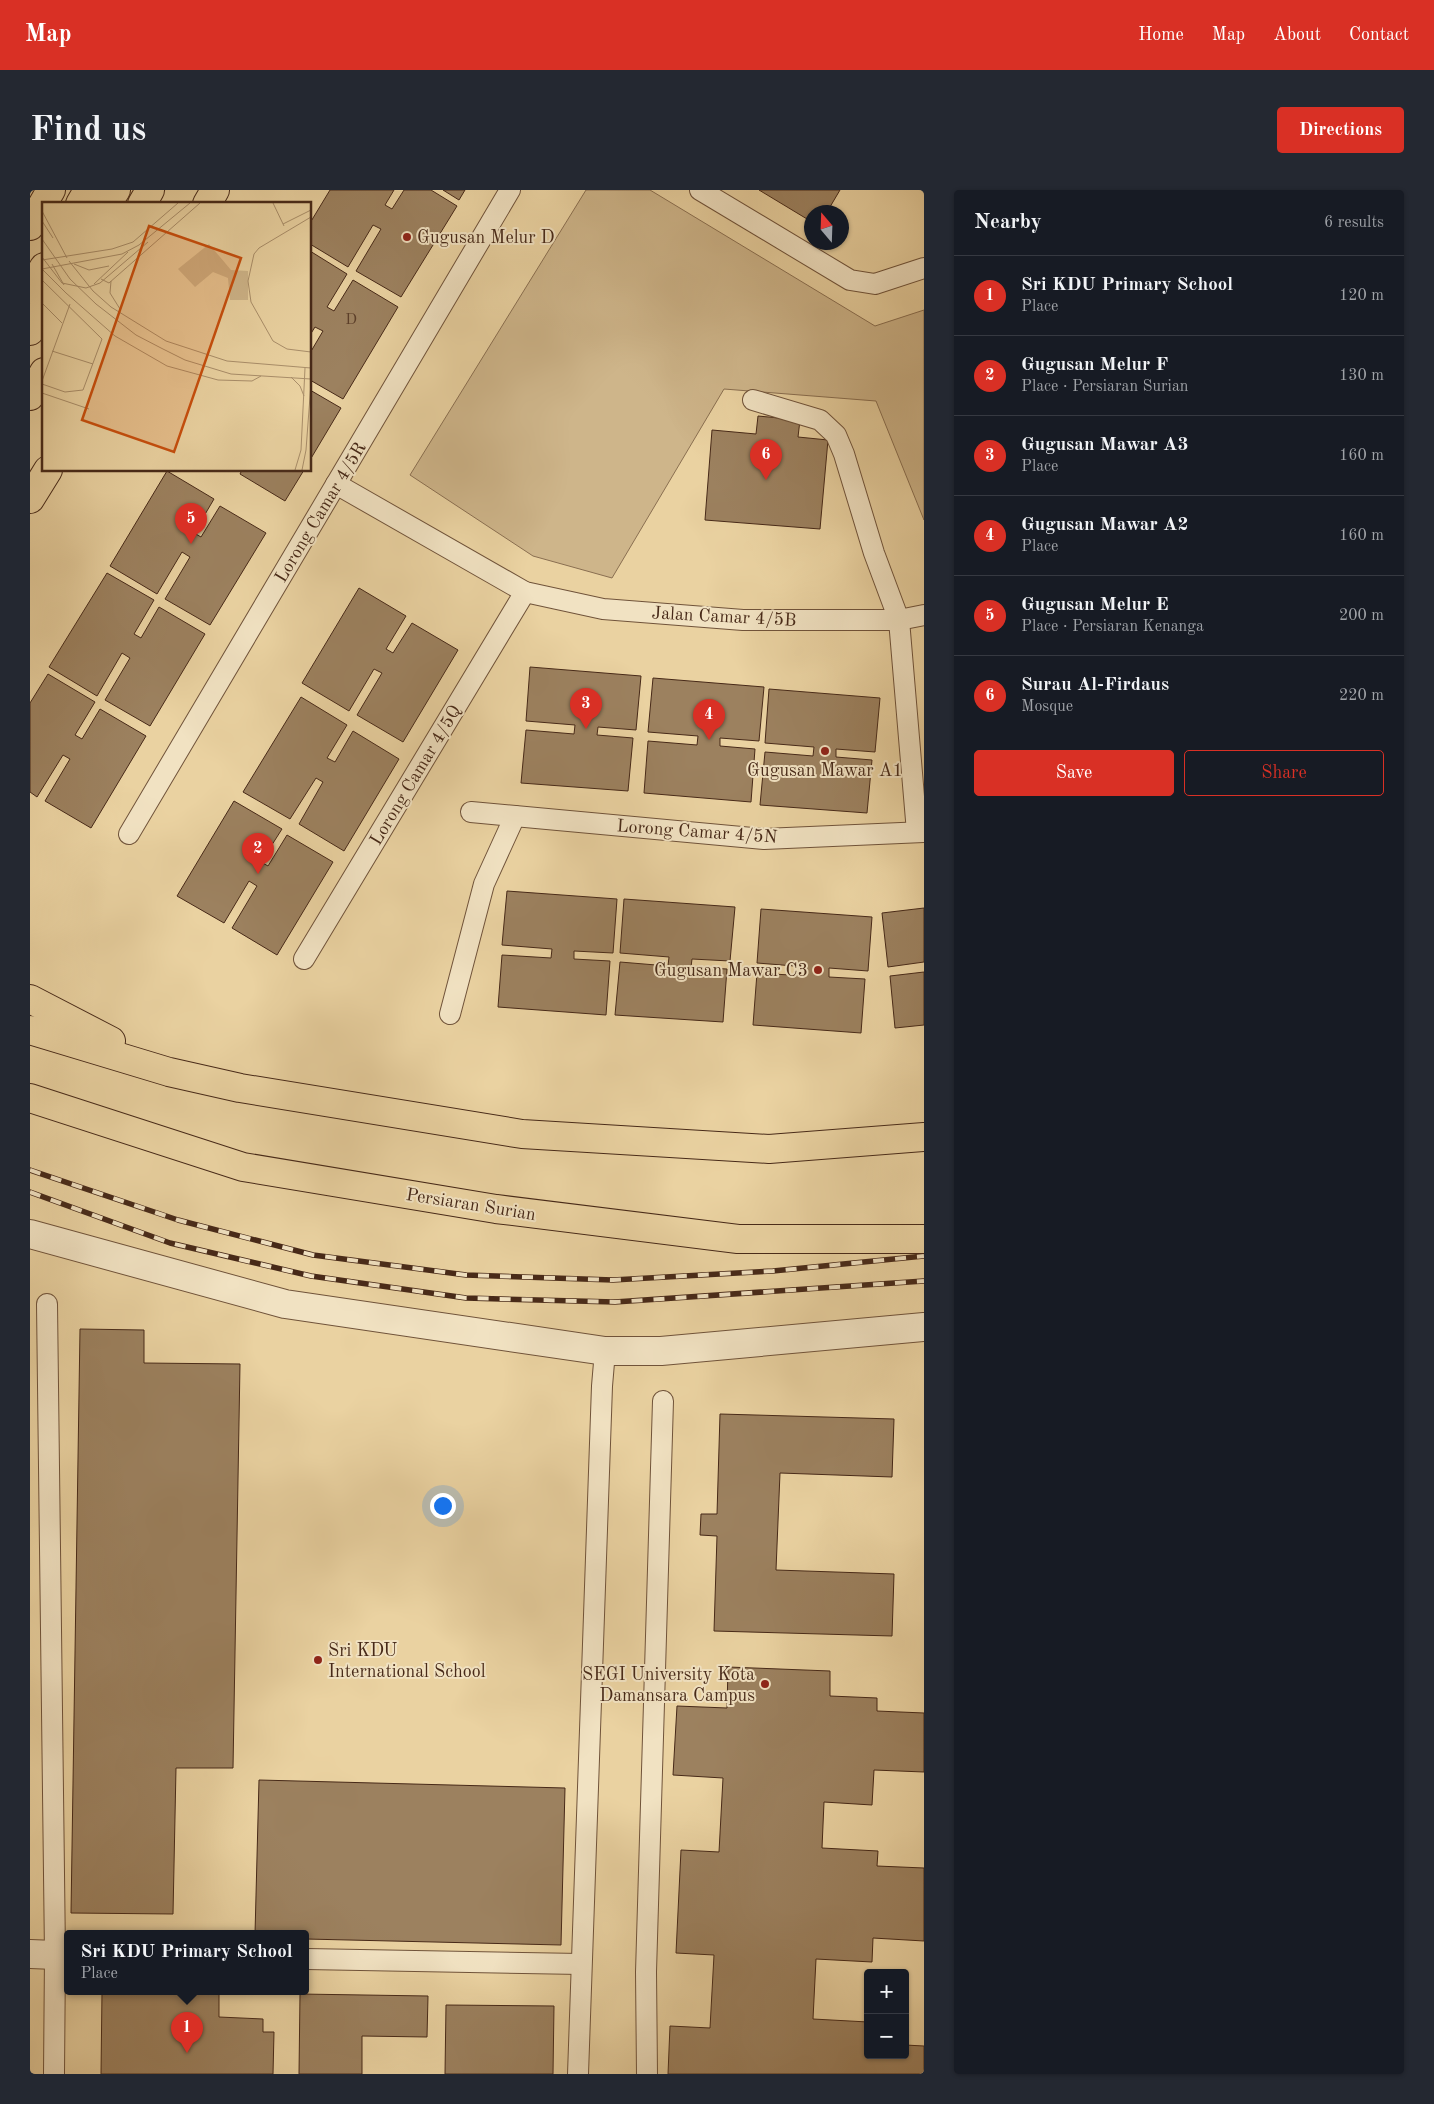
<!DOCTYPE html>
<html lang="en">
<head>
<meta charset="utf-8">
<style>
  body { margin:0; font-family:"Old Standard TT",serif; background:#242831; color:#f1f3f6 }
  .controls { position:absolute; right:15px; bottom:15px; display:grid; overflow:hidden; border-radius:5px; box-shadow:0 1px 4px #0004 }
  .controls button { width:45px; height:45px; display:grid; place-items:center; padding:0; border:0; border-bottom:1px solid #363941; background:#171b24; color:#f1f3f6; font:25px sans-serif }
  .compass { position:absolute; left:774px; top:15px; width:45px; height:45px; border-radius:50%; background:#171b24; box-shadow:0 1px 4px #0004; rotate:341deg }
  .you { position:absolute; left:412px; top:1315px; width:18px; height:18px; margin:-12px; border:4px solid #fff; border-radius:50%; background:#1a73e8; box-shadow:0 0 0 8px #1a73e833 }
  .badge { display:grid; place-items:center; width:32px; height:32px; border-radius:50%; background:#d93025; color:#fff; font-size:16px; font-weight:700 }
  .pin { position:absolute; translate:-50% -41px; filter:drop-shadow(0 1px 2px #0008) }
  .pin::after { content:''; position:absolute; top:26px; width:18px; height:15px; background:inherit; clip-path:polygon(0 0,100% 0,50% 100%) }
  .popup { position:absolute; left:34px; top:1740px; width:245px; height:65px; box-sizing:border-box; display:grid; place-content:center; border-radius:5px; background:#171b24; filter:drop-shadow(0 1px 4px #0005); font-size:16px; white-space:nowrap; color:#9ea1a6 }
  .popup b { font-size:19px; color:#f1f3f6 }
  .popup::after { content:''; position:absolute; left:50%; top:100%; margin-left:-10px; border:10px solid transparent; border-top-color:#171b24 }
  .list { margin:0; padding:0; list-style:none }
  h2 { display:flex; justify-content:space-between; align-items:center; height:65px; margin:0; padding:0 20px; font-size:21px }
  h2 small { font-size:16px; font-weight:400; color:#9ea1a6 }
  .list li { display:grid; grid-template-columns:32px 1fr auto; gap:15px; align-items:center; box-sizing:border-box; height:80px; padding:0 20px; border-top:1px solid #363941 }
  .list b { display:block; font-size:19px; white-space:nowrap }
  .list p { margin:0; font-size:16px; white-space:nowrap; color:#9ea1a6 }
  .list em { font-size:16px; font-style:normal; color:#9ea1a6 }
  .actions { display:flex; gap:10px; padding:15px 20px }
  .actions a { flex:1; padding:11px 0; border:1px solid #d93025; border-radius:5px; text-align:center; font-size:18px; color:#d93025 }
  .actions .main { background:#d93025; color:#fff }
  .map { position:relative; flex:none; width:894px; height:1884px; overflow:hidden; border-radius:5px }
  header { display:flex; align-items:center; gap:30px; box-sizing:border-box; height:70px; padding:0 25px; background:#d93025; color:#fff }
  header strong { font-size:24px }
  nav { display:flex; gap:28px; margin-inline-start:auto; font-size:18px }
  .intro { display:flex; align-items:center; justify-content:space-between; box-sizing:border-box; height:120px; padding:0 30px }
  h1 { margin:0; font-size:35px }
  .button { padding:12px 22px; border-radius:5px; background:#d93025; color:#fff; font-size:18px; font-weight:700 }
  main { display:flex; gap:30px; padding:0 30px }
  aside { flex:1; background:#171b24; border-radius:5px; box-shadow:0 1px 4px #0004 }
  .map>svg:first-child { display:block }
</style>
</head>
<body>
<header>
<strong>Map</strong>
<nav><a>Home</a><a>Map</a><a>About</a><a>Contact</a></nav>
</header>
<div class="intro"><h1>Find us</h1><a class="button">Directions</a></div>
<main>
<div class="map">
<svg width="894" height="1884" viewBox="0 0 894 1884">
  <rect width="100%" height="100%" fill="#ead2a1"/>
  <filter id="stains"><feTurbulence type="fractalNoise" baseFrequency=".004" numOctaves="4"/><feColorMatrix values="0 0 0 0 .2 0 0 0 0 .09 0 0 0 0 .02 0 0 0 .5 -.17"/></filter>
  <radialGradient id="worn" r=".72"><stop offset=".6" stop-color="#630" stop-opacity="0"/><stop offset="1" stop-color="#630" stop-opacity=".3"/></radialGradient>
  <polygon fill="#ceb58a" stroke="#8a6f51" points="556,0 620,0 845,136 894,120 894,330 846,211 694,199 582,388 503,366 380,285"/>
  <g fill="#9c815f" stroke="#472918">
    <polygon points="300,0 364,0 355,15 362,19 374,0 401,0 427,16 371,107 326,81 351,39 343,35 318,77 280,54 280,33"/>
    <polygon points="413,0 435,0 429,10"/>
    <polygon points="729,0 810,0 797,22 782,22 782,32"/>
    <polygon points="280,61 317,84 297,117 304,121 323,90 368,117 313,209 280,190 280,163 293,141 285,137 280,145"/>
    <polygon points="280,200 311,218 280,270"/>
    <polygon points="728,226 770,230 768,247 798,250 790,339 675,330 682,240 726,244"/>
    <polygon points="212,280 274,280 255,311 210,284"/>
    <polygon points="137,281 184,309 164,343 171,347 190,316 236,343 180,435 135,409 160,367 152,362 127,404 80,376"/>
    <polygon points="77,383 124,410 104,444 111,448 129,417 175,444 120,536 75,510 100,468 92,463 67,506 19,477"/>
    <polygon points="329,398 376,426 356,459 363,463 382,433 428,460 373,552 327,525 352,483 344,479 319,521 272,493"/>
    <polygon points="500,477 611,486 606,540 568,537 567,545 603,548 598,601 491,593 496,540 544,544 545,535 496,531"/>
    <polygon points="18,484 65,512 45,545 52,549 70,519 116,546 61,638 15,611 40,569 33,565 7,607 0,602 0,513"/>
    <polygon points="623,488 734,497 729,551 690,548 690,556 725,559 721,612 614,603 618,551 667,555 668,546 618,542"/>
    <polygon points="739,499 850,508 845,562 806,559 806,567 842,570 837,623 730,615 735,562 783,566 784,557 735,553"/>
    <polygon points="271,507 317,535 297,568 305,572 323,541 369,569 314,661 269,634 293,592 286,588 260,629 213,602"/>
    <polygon points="204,611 252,639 231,672 238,676 257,645 303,672 247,765 202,738 227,696 219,691 194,733 147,706"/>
    <polygon points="477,701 587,709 583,763 544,761 544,769 580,771 576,825 468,817 472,765 521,768 522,759 472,755"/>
    <polygon points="594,709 705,717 700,771 662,769 661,777 697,779 693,832 585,825 590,772 638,776 639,767 590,763"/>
    <polygon points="894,718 894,772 858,777 852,723"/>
    <polygon points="731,719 842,727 838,781 799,778 799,787 835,789 831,843 723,835 727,783 776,786 777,777 727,773"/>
    <polygon points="894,782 894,835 865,838 860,786"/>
    <polygon points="50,1139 114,1140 114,1173 210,1174 203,1578 146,1578 143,1724 41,1723"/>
    <polygon points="690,1224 864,1229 862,1287 750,1283 746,1380 864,1384 862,1446 684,1441 687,1346 670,1345 671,1324 687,1324"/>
    <polygon points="698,1477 800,1481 800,1506 847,1508 847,1521 894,1523 894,1582 844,1580 842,1615 794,1612 792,1658 848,1661 847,1676 894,1678 894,1751 843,1748 842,1772 786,1769 783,1829 838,1832 838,1865 875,1865 875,1855 894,1856 894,1884 638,1884 640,1836 680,1838 684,1765 646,1763 651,1660 689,1662 693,1588 643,1585 647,1516 697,1518"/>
    <polygon points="229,1590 535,1598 531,1755 276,1749 276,1744 225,1744"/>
    <polygon points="72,1802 189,1804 189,1827 233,1829 233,1842 244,1842 243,1884 71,1884"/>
    <polygon points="270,1804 398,1806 397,1847 332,1846 332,1884 269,1884"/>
    <polygon points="416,1815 524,1816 523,1884 415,1884"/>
  </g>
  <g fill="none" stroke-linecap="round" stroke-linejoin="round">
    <g stroke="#70533a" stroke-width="22">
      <g id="service">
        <polyline points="670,0 820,90 845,94 894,78"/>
        <polyline points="723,210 790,230 806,245 814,264 844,363 869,430 887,642"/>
        <polyline points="306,294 495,402 573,419 713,430 869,430 894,425"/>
        <polyline points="441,622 734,649 894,642"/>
        <polyline points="99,644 480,0"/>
        <polyline points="274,769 495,402"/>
        <polyline points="420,824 454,694 485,626"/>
        <polyline points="17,1114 25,1765 24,1884"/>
        <polyline points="276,1769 551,1774"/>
        <polyline points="548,1884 572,1196 575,1161"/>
        <polyline points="617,1884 616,1782 633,1211"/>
      </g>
    </g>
    <g stroke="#70533a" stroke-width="30">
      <g id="minor">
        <polyline points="0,1044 255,1114 575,1161 631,1161 894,1137"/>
        <polyline points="0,1764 25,1765"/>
      </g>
    </g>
    <g stroke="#472918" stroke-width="30">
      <g id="primary">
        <polyline points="50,14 58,0"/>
        <polyline points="112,14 120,0"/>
        <polyline points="177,14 185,0"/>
        <polyline points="0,100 14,77"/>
        <polyline points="0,206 14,182"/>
        <polyline points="0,309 18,280"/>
        <polyline points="0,809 81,851"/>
        <polyline points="0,840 139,882 210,898 492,944 739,959 894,947"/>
        <polyline points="0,908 213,977 466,1019 708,1049 894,1049"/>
      </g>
    </g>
    <g stroke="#472918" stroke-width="30">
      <g id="motorway">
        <polyline points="77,14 86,0"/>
        <polyline points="0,36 21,0"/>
        <polyline points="0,141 14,118"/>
      </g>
    </g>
    <use href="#service" stroke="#f1e2c2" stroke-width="20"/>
    <use href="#minor" stroke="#f1e2c2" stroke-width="28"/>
    <use href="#primary" stroke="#ead2a1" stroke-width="28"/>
    <use href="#motorway" stroke="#ead2a1" stroke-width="28"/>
    <g stroke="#472918" stroke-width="5.5">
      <g id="rail">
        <polyline points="0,980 148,1030 283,1065 436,1085 583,1090 743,1081 894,1066"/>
        <polyline points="0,1002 140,1053 281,1086 436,1108 585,1112 894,1091"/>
      </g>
    </g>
    <use href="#rail" stroke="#f1e2c2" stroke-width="4" stroke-dasharray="11" stroke-linecap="butt"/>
  </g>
  <g fill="#8f2418" stroke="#f1e2c2" stroke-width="2">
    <circle cx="377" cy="47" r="5"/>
    <circle cx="795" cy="561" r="5"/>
    <circle cx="788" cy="780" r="5"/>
    <circle cx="288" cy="1470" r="5"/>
    <circle cx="735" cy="1494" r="5"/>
  </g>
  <g text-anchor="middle" stroke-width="4" stroke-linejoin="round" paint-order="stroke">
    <g font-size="15" fill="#5c3f2a">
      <text x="321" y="134">D</text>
    </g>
    <g font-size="18" fill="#472918" stroke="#f1e2c2" text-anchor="start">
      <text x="387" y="53">Gugusan Melur D</text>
      <text x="795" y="586" text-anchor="middle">Gugusan Mawar A1</text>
      <text x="778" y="786" text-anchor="end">Gugusan Mawar C3</text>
      <text x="298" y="1466">Sri KDU<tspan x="298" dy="21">International School</tspan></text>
      <text x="725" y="1490" text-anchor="end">SEGI University Kota<tspan x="725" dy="21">Damansara Campus</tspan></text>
    </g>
    <g font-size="18" fill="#472918" stroke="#f1e2c2">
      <text transform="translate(290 322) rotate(-59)" y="6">Lorong Camar 4/5R</text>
      <text transform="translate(694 426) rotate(3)" y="6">Jalan Camar 4/5B</text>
      <text transform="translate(385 585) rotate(-59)" y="6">Lorong Camar 4/5Q</text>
      <text transform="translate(667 641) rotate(4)" y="6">Lorong Camar 4/5N</text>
      <text transform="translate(441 1014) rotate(9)" y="6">Persiaran Surian</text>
    </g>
  </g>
  <g transform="translate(12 12)">
    <rect width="269" height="269" fill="#ead2a1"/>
    <path d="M167 42 189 68 206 69V98H188L186 76 171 70 153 85 136 67Z" fill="#ceb58a"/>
    <path fill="none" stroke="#a98e6a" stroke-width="1" d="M231 1 242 24M0 9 25 56M269 15 217 46 212 52 206 79 209 100 231 139 245 147 269 150M0 19 11 36M241 22 269 8M0 37 28 77 54 102 94 133 119 146 143 158 189 172 269 177M0 55 20 81 44 86 58 81 106 40M0 58 70 47 91 40 136 1M27 59 51 89 69 105 124 139 185 159 269 166M10 62 22 83M32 62 47 68 67 64M0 67 80 52 97 43 148 1M0 67 24 91M59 77 67 81 158 1M0 78 60 137 41 188 23 190 0 182M69 79 68 91 78 107M52 82 86 50M24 91 73 134 125 164 176 178 210 179 219 174M0 101 20 121M10 149 51 162M249 175 258 184 262 194M0 179 28 102M0 191 47 207M253 268 259 248 263 166M260 268 264 248 269 181"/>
    <path fill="#c84f0e" fill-opacity="0.15" stroke="#c84f0e" stroke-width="2.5" d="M107 24 199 56 132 250 40 218Z"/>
    <rect width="269" height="269" fill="none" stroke="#472918" stroke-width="2.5"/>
  </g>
  <rect width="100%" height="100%" filter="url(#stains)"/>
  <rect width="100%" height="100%" fill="url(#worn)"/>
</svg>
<div class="controls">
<button>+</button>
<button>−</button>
</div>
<svg class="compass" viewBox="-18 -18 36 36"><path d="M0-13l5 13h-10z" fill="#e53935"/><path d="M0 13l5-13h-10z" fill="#9ea1a6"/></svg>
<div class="you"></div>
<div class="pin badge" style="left:157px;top:1863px">1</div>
<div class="popup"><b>Sri KDU Primary School</b>Place</div>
<div class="pin badge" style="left:228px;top:684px">2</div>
<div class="pin badge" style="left:556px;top:539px">3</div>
<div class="pin badge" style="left:679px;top:550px">4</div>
<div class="pin badge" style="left:161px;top:354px">5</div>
<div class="pin badge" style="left:736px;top:290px">6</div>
</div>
<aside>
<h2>Nearby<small>6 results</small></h2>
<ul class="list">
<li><span class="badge">1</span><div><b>Sri KDU Primary School</b><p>Place</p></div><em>120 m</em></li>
<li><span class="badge">2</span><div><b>Gugusan Melur F</b><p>Place · Persiaran Surian</p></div><em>130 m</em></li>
<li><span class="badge">3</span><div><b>Gugusan Mawar A3</b><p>Place</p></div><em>160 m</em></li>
<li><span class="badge">4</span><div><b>Gugusan Mawar A2</b><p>Place</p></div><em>160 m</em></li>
<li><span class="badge">5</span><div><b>Gugusan Melur E</b><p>Place · Persiaran Kenanga</p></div><em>200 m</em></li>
<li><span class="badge">6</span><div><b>Surau Al-Firdaus</b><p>Mosque</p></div><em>220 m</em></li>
</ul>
<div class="actions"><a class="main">Save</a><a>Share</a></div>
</aside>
</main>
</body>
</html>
